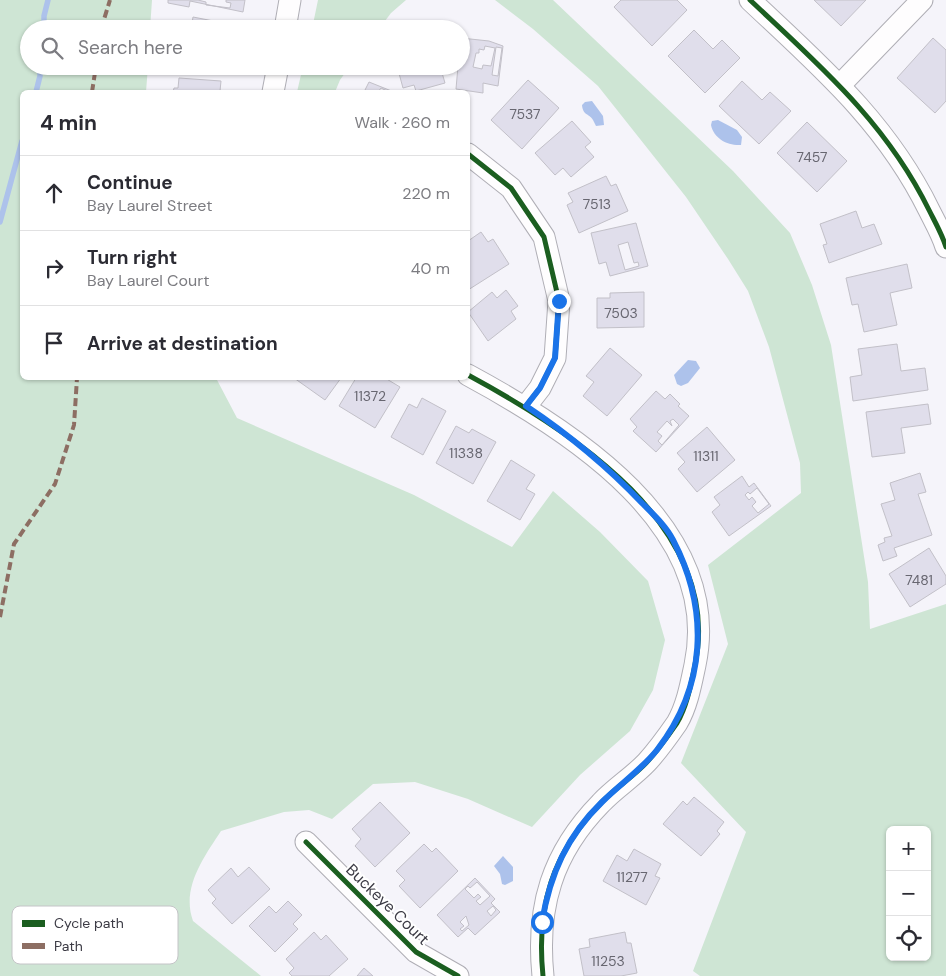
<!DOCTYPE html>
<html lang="en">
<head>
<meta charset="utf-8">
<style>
  body { margin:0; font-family:"DM Sans",sans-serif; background:#f2f2f3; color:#2b2b33 }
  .controls { position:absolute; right:15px; bottom:15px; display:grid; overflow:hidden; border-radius:8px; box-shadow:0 1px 4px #0004 }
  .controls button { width:45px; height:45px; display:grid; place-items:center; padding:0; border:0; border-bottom:1px solid #e1e1e2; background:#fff; color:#2b2b33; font:25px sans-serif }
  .stop { position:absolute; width:15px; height:15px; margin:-11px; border:4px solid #1a73e8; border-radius:50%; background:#fff }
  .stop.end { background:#1a73e8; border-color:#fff; box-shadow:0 1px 5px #0008 }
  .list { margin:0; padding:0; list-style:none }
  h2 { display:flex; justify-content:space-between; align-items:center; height:65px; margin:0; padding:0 20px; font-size:21px }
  h2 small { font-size:16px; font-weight:400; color:#7c7c81 }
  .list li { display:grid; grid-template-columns:32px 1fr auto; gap:15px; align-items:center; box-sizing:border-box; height:75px; padding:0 20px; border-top:1px solid #e1e1e2 }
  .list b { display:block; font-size:19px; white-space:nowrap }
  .list p { margin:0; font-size:16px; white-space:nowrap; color:#7c7c81 }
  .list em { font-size:16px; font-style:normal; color:#7c7c81 }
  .icon { flex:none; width:28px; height:28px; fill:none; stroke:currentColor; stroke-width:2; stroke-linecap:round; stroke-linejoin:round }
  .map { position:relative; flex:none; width:946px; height:976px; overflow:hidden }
  .search { position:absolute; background:#fff; box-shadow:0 1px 4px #0004; left:20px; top:20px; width:450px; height:55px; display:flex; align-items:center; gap:12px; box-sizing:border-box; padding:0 18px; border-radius:28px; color:#7c7c81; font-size:19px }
  .panel { position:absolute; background:#fff; box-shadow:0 1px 4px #0004; left:20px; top:90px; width:450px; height:290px; border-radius:8px }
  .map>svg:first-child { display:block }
</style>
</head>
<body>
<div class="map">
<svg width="946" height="976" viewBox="0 0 946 976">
  <rect width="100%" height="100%" fill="#f5f4fa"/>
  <g fill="#cee5d4" fill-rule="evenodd">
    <path d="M0 0H152L150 29H29V66H148L146 92H22V378H216L237 418 414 495 512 547 553 491 600 532 648 581 665 640 653 690 630 731 580 775 532 827 468 799 415 782 373 784 332 819 309 810 284 812 221 831C204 857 181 888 193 921L261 976H0Z"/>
    <polygon points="318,0 406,0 391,13 379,29 312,29"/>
    <path d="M495 0H553L733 171 790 233 812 285 831 345 868 582 870 629 946 604V976H700L693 971 746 832 681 763 728 644 708 565 801 493 800 463 769 347 748 291 728 259 686 197 598 86 533 29ZM890 830H927V957H890Z"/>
    <polygon points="303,66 350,66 340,80 335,92 297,92"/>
  </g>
  <g fill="#adc2eb">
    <path d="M592 101 603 116 604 125 596 126C595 124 594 122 593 120 589 113 583 116 582 105L585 102Z"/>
    <path d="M718 120 737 130 742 137 741 145C728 146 714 139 711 125L712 121Z"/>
    <polygon points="688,360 696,361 700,368 688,383 681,386 677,384 674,375"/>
    <polygon points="503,856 513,867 513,881 505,885 502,884 500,874 494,866"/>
  </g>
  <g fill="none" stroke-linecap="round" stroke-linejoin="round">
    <g stroke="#adc2eb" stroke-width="5.5">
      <polyline points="44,29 44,16 48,0"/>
      <polyline points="36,92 40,76 40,66"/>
      <polyline points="0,222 22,141"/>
    </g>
  </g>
  <g fill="#e0deeb" stroke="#c2c0c8" fill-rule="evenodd">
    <polygon points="168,0 198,0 206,2 206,5 230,8 231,3 226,2 226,0 245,0 243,12 190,1 189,7 168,3"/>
    <polygon points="621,0 677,0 687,10 652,46 614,7"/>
    <polygon points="814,0 866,0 841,26"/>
    <polygon points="193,17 234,25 233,29 191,29"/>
    <polygon points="694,30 713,49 722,40 740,58 705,93 668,56"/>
    <path d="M461 38 489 41 503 46 498 86 483 83V93L456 89 458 66H461ZM485 46 495 48 491 66 483 65 482 69 473 67 476 53H479V49L484 50ZM496 47 502 48 498 76 492 75Z"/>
    <polygon points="933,38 946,50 946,101 935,113 897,78"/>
    <polygon points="397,66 440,66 445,83 416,91 414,85 403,88"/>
    <polygon points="179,78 221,81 220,91 229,92 173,92 174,88 178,88"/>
    <polygon points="528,80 559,108 522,149 491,120"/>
    <polygon points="742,81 762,100 770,92 791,111 759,144 719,106"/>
    <polygon points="369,82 394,92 389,92 381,88 378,92 364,92"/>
    <polygon points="572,121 591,142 585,147 594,157 571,177 563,168 555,175 535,153"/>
    <polygon points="807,122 847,161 817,192 777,153"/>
    <polygon points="606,176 611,186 616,184 628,211 579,233 567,205 573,202 568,193"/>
    <polygon points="856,211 862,228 874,224 882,244 829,263 823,245 827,244 820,224"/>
    <path d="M636 223 648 266 610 276 606 262 599 264 591 233ZM628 242 634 263 638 262 639 266 625 270 618 245Z"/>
    <polygon points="481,232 488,242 493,239 509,264 468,290 468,241"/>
    <polygon points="907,264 912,288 890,293 897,325 864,332 858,304 852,305 846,278"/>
    <polygon points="506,290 518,306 511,311 516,319 488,341 468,312 492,292 497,298"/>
    <polygon points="644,292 644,327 597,328 597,298 610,298 610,293"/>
    <polygon points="897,344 901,371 925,368 928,390 853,401 850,377 862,375 858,349"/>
    <polygon points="610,348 642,375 607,416 583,396 594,382 586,376"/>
    <polygon points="294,378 341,378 325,400"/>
    <polygon points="356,378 385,378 400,387 375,428 339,406"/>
    <path d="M656 391 665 399 670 394 680 404 678 406 689 416 656 452 633 431 637 427 630 419ZM673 419 679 425 662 445 658 441 662 436 657 432 667 421 672 426 670 421Z"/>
    <polygon points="422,398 446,411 423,455 391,437 409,404 417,408"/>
    <polygon points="928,404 931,424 901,428 905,453 872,457 866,412"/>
    <polygon points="456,426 469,433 472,429 496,442 473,484 436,463"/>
    <polygon points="707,427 735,460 697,492 678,469 685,462 677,453"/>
    <polygon points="511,460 535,475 526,489 535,494 520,520 487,501"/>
    <polygon points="920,473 926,492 918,494 932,535 894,548 897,556 883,561 878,545 885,542 884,538 892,536 881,504 895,500 890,483"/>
    <path d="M742 476 749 487 754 483 771 506 729 536 712 512 720 505 714 497ZM757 488 769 504 758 513 752 506 756 502 752 497 749 500 745 495 748 492 750 494Z"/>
    <polygon points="929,548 946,576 946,584 910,607 889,574"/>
    <polygon points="694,797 724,822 717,831 720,834 701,856 663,824 683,801 687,805"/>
    <polygon points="380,802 410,833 375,867 355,846 361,839 352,829"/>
    <polygon points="424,844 432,852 436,848 458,871 420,908 399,886 405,880 396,871"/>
    <polygon points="634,849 661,864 655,876 660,878 646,905 603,881 617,855 627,861"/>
    <polygon points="249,867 270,889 232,924 212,903 216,899 208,890 231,868 238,877"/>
    <path d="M475 878 495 899 491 903 500 912 475 935 468 928 458 937 437 915ZM477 882 490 896 480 905 476 901 481 897 478 894 474 898 465 889 468 886 470 888ZM493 906 496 910 491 916 487 911ZM466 916 469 925 462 931 460 929 464 926 460 922Z"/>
    <polygon points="288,901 302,915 293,924 298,929 275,952 249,926 269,906 276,913"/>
    <polygon points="314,932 321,940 326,935 348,959 329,976 292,976 289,973 294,968 286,959"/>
    <polygon points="625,932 627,943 631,943 637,973 621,976 584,976 579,949 590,947 589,939"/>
    <polygon points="364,968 373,976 357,976"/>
  </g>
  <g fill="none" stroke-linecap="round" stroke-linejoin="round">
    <g stroke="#afaeb5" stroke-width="23">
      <g id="minor">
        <path d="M750 0C819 65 886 122 929 210 935 222 942 234 946 247"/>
        <polyline points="285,29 290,0"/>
        <polyline points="840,85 922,0"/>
        <polyline points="273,92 278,66"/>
        <polyline points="468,154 511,188 544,237 559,301 555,358 540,388 526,406"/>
        <path d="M468 375C570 430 724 527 695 665 691 684 687 706 677 723 668 736 658 750 647 762 633 777 615 788 601 803 552 853 536 907 543 976"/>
        <polyline points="306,842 416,952 458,976"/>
      </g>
    </g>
    <use href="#minor" stroke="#fefdfe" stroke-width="21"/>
    <g stroke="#8d6e63" stroke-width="4" stroke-dasharray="8 4" stroke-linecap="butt">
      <polyline points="101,29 110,0"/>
      <polyline points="92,92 96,66"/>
      <polyline points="0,617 14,544 55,484 74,425 77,378"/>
    </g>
    <g stroke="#fff" stroke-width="8">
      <g id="cycleway">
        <path d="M750 0C819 65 886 122 929 210 935 222 942 234 946 247"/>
        <polyline points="468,154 511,188 544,237 559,301 555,358 540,388 526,406"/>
        <path d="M468 375C570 430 724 527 695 665 691 684 687 706 677 723 668 736 658 750 647 762 633 777 615 788 601 803 552 853 536 907 543 976"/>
        <polyline points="306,842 416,952 458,976"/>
      </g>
    </g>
    <use href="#cycleway" stroke="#1b5e20" stroke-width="5"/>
  </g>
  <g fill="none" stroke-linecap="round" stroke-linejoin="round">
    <path stroke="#1a73e8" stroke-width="6" d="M542 922C550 874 567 836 602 802 620 784 641 770 657 750 706 687 710 611 673 540 666 526 653 514 642 503 607 466 568 434 526 406L540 388 555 358 559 301"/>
  </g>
  <g text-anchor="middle" stroke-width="4" stroke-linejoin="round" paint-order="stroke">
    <g font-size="14" fill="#676670">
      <text x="525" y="119">7537</text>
      <text x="812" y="162">7457</text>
      <text x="597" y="209">7513</text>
      <text x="621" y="318">7503</text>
      <text x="370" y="401">11372</text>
      <text x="466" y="458">11338</text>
      <text x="706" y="461">11311</text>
      <text x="919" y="585">7481</text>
      <text x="632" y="882">11277</text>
      <text x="608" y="966">11253</text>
    </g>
    <g font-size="16" fill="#3c3b45" stroke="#fff">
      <text transform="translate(388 904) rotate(44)" y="6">Buckeye Court</text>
    </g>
  </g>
  <rect x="12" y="906" width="166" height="58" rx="8" fill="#fff" stroke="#c4c4c7" stroke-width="1"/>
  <rect x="22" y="920" width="23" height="7" fill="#1b5e20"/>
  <rect x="22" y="943" width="23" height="6" fill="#8d6e63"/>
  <g font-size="14" fill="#3c3b45">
    <text x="54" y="928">Cycle path</text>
    <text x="54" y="951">Path</text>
  </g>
</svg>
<div class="controls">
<button>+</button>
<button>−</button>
<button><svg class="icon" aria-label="locate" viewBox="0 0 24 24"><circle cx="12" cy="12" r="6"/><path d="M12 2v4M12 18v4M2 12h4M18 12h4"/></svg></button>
</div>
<div class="stop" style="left:542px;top:922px"></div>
<div class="stop end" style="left:559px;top:301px"></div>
<div class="search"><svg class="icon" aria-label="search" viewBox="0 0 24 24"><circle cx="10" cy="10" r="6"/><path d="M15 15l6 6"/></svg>Search here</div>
<section class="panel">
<h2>4 min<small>Walk · 260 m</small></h2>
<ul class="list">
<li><svg class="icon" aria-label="ahead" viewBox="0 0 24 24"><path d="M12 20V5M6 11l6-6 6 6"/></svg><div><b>Continue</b><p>Bay Laurel Street</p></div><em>220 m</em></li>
<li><svg class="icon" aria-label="right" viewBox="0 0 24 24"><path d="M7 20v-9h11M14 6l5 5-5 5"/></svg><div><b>Turn right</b><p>Bay Laurel Court</p></div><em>40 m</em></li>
<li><svg class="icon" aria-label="arrive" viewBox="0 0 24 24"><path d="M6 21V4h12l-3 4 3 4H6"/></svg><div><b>Arrive at destination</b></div></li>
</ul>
</section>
</div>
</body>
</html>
